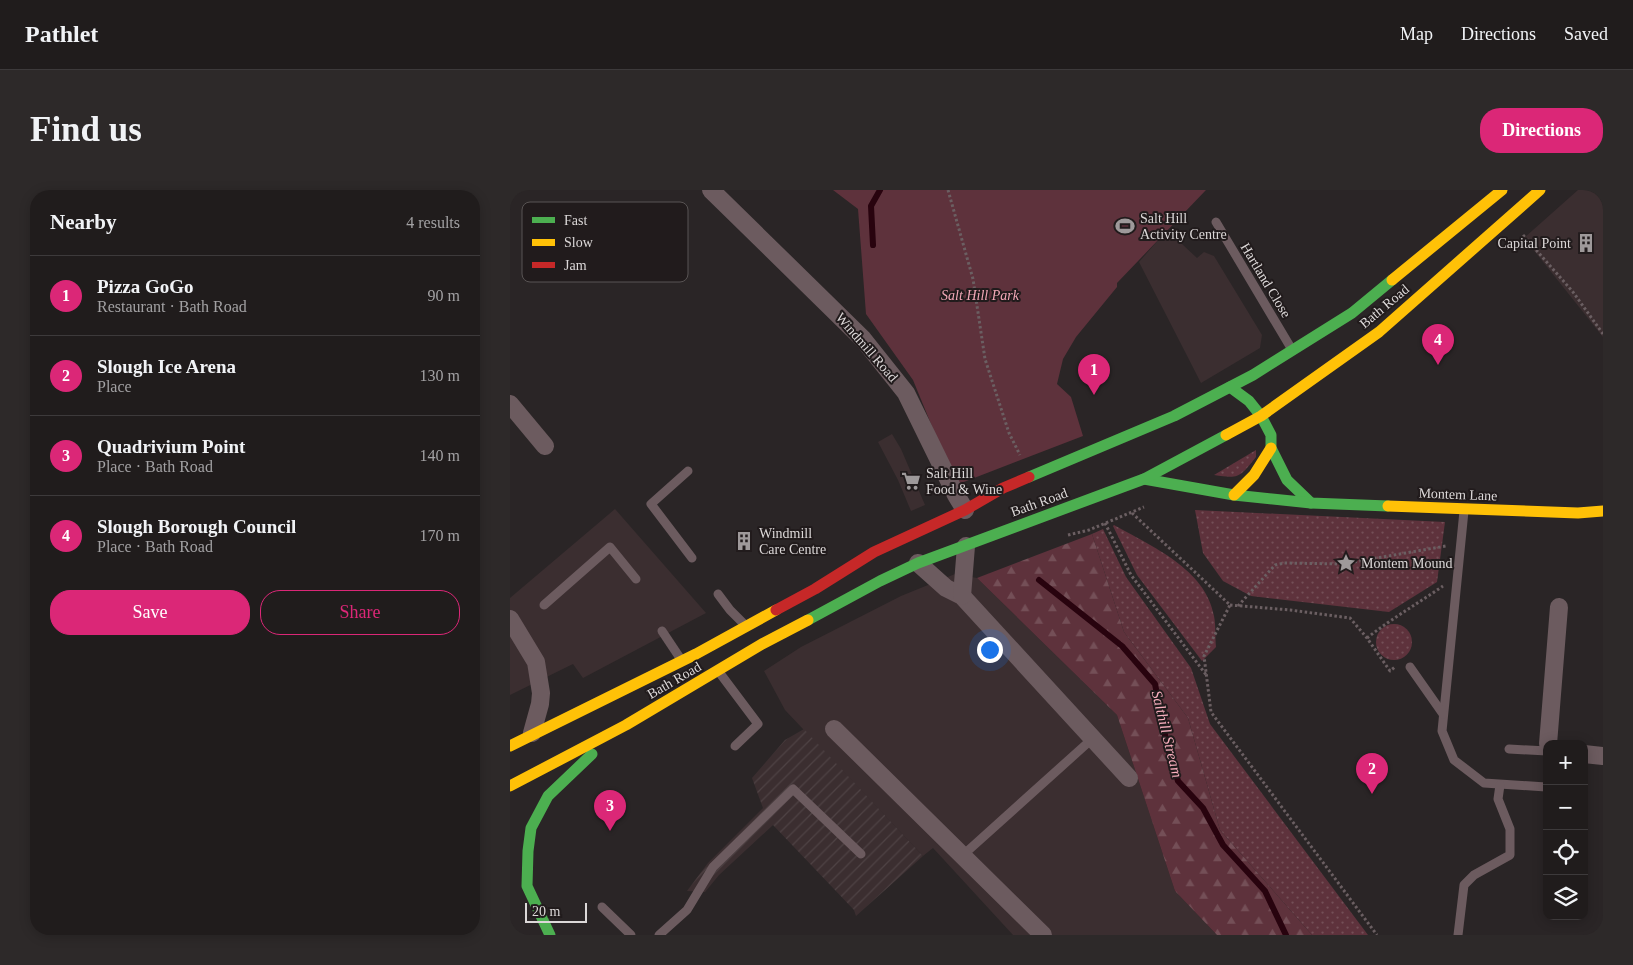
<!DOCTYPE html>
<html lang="en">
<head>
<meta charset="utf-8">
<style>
  body { margin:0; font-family:Georgia,serif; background:#2d2929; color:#f1f3f6 }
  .controls { position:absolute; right:15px; bottom:15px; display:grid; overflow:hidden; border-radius:10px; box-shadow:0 2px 12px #0003 }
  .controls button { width:45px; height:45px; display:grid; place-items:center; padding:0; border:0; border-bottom:1px solid #3d3a3b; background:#201c1c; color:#f1f3f6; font:25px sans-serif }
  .scale { position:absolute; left:15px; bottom:12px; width:62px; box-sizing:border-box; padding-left:5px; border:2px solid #dcd8d8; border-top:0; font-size:14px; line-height:18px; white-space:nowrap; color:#dcd8d8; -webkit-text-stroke:4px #211b1c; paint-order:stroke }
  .you { position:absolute; left:479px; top:459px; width:18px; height:18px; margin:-12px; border:4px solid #fff; border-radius:50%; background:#1a73e8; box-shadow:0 0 0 8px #1a73e833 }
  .badge { display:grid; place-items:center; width:32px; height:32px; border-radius:50%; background:#db2777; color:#fff; font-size:16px; font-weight:700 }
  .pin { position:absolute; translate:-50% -41px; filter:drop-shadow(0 1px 2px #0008) }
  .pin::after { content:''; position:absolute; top:26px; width:18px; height:15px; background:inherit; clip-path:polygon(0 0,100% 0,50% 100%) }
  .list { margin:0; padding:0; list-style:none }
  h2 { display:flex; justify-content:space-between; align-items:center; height:65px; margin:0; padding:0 20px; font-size:21px }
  h2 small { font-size:16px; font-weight:400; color:#a2a1a3 }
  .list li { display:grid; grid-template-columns:32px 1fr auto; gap:15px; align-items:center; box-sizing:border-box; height:80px; padding:0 20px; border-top:1px solid #3d3a3b }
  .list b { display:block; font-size:19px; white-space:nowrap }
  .list p { margin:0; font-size:16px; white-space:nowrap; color:#a2a1a3 }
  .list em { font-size:16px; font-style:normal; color:#a2a1a3 }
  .actions { display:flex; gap:10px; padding:15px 20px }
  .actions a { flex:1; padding:11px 0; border:1px solid #db2777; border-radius:20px; text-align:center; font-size:18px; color:#db2777 }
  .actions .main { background:#db2777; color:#fff }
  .icon { flex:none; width:28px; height:28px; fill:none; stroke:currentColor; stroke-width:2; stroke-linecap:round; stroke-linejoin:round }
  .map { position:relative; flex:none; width:1093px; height:745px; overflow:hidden; border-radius:20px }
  header { display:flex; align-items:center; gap:30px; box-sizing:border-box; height:70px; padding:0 25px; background:#201c1c; border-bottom:1px solid #3d3a3b }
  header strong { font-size:24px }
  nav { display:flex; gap:28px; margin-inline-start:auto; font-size:18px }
  .intro { display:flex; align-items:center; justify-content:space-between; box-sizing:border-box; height:120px; padding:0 30px }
  h1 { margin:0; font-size:35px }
  .button { padding:12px 22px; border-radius:20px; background:#db2777; color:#fff; font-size:18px; font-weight:700 }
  main { display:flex; gap:30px; padding:0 30px }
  aside { flex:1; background:#201c1c; border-radius:20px; box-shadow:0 2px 12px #0003 }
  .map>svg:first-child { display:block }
</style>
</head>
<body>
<header>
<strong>Pathlet</strong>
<nav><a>Map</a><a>Directions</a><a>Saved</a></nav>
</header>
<div class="intro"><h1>Find us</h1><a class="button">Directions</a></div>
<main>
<aside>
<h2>Nearby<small>4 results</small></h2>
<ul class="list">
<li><span class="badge">1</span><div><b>Pizza GoGo</b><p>Restaurant · Bath Road</p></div><em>90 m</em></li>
<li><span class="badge">2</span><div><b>Slough Ice Arena</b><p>Place</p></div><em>130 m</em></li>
<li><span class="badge">3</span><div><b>Quadrivium Point</b><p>Place · Bath Road</p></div><em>140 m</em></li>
<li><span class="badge">4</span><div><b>Slough Borough Council</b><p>Place · Bath Road</p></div><em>170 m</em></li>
</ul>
<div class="actions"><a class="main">Save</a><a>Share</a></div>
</aside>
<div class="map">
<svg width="1093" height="745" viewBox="0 0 1093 745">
  <defs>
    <pattern id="industrial-furrows" width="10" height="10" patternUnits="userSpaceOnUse" patternTransform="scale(1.25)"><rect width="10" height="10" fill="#3b2e30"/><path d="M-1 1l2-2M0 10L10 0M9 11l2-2" fill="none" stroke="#4e4244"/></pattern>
    <pattern id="grass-dots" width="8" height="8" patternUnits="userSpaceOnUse" patternTransform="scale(1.25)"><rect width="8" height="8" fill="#5e323c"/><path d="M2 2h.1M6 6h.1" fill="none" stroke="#744f57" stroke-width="1.8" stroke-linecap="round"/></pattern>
    <pattern id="forest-firs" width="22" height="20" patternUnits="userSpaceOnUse" patternTransform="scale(1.25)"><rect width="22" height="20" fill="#5e323c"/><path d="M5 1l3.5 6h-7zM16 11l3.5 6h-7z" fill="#744f57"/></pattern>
  </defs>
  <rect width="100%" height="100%" fill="#2a2526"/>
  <g fill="#3b2e30">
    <polygon points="1068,0 1093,0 1093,147 1014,48"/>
    <polygon points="657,40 687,68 694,62 704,66 752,145 750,158 691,193 629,72"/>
    <polygon points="382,244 391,259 415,315 401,321 388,290 368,252"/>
    <polygon points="105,319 196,423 73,488 63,474 0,505 0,408"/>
    <polygon points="445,384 467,388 607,525 665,701 707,745 503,745 423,658 413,666 275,520 254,481 291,457 391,406"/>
  </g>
  <polygon fill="url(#industrial-furrows)" points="294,539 413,666 346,726 344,720 263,635 209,685 195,702 177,701 198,673 253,618 242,588 275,550"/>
  <g fill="url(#grass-dots)">
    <path d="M746 260V267C730 287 730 289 704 285Z"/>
    <polygon points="685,320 935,332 927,392 879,422 741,406 713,391 693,363"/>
    <path d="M604 335C641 356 696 379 704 426 706 436 705 447 706 457L692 471 627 385 603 336Z"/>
    <polygon points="593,339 616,387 681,478 700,534 858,745 802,745 710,640 678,528 614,442 582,344"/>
    <circle cx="884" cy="452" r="18"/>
  </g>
  <polygon fill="url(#forest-firs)" points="582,344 614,442 678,528 710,640 802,745 707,745 665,701 607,525 467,388"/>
  <polygon fill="#5e323c" points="323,0 696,0 607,93 607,97 566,147 553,169 547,194 561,207 573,246 446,295 403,190 356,124 348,19"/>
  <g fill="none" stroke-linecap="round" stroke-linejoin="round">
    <g stroke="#28030e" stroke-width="6">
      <polyline points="363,55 361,16 370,0"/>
      <polyline points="529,390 612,456 645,494 657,555 668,591 693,618 713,655 755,701 776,745"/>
    </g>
    <g stroke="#6b5f62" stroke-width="3" stroke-dasharray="2.5 2.5" stroke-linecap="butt">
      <polyline points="438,0 463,89 475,169 499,243 510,265"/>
      <polyline points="1013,45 1063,102 1093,144"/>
      <polyline points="622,323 720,415 694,466 701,522 867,745"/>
      <polyline points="595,333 621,385 697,486"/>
      <polyline points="558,345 579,340 634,317"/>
      <polyline points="720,415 780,420 840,428 857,448 880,481 885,477"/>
      <polyline points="728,416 765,375 774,373 832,374 936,356"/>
      <path d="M857 448C881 429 907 414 933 396"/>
    </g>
    <g stroke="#6c5b5f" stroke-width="9">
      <polyline points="706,32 781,158"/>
      <polyline points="178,281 141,314 182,368"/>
      <polyline points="954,321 932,541 944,570 974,593 1036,597"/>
      <polyline points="208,404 220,420 234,434"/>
      <polyline points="34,415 100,357 126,389"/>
      <polyline points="152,441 170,468"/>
      <polyline points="900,477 933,524"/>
      <polyline points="209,482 248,534 225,556"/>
      <polyline points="999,559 1037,561"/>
      <polyline points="452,666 582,549"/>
      <polyline points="92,717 121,745"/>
      <polyline points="149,745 177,720 203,677 283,599 351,664"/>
      <polyline points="948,745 954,695 964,685 1000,665 1000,639 988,609 990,595"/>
    </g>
    <g stroke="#6c5b5f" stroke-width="18">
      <polyline points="201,0 353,149 396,203 446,305 455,320"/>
      <polyline points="0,214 35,256"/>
      <polyline points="408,373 436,398 452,406 619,588"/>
      <polyline points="452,406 456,356"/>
      <polyline points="0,429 26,472 31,503 30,514 22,543"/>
      <polyline points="324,539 533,745"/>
      <polyline points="1038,554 1049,417"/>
      <polyline points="1074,564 1093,566"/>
    </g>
    <g stroke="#4caf50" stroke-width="11">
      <polyline points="720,197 739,211 751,226 761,245 761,258 777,290 801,313"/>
      <polyline points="519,287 664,226 743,185 842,123 882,90"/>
      <polyline points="634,289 724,305 801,313 878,316"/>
      <polyline points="298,430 370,391 408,373 634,289 716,245"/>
      <polyline points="40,745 17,696 18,661 21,638 38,606 82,564"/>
    </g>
    <g stroke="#ffc107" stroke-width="11">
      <polyline points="882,90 992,0"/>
      <polyline points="716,245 751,226 869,142 1030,0"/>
      <polyline points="724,305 744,285 761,258"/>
      <polyline points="878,316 1068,323 1093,321"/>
      <polyline points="0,556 186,464 266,420"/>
      <polyline points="0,596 116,535 252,454 298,430"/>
    </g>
    <polyline stroke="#c62828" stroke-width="11" points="266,420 305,399 364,362 455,320 493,298 519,287"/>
  </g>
  <defs>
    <g id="stadium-bare" transform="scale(1.5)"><path d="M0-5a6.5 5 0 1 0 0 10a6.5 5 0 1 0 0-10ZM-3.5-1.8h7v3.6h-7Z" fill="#9e999a" stroke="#211b1c" stroke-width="2.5" paint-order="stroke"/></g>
    <g id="building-bare" transform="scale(1.5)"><path d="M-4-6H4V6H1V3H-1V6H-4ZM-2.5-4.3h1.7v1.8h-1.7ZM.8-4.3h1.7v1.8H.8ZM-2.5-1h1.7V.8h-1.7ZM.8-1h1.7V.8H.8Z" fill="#9e999a" stroke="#211b1c" stroke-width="2.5" paint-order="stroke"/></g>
    <g id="supermarket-bare" transform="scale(1.5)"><path d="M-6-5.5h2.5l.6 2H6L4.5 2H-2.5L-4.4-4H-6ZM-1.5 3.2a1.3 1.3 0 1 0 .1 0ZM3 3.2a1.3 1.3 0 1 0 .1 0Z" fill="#9e999a" stroke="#211b1c" stroke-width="2.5" paint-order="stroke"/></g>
    <g id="sight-bare" transform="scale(1.5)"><path d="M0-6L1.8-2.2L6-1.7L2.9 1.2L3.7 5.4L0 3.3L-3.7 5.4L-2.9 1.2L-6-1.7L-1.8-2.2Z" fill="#9e999a" stroke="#211b1c" stroke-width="2.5" paint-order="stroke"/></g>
  </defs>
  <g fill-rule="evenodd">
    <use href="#stadium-bare" x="615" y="36"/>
    <use href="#building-bare" x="1076" y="53"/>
    <use href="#supermarket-bare" x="401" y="291"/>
    <use href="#building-bare" x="234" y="351"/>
    <use href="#sight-bare" x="836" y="373"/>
  </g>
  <g text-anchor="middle" stroke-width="4" stroke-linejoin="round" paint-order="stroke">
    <g font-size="14" fill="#dcd8d8" stroke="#211b1c" text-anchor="start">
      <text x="630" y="33">Salt Hill<tspan x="630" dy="16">Activity Centre</tspan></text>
      <text x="1061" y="58" text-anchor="end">Capital Point</text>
      <text x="416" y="288">Salt Hill<tspan x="416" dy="16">Food &amp; Wine</tspan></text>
      <text x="249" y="348">Windmill<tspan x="249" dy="16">Care Centre</tspan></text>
      <text x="851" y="378">Montem Mound</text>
    </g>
    <g font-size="14" fill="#dcd8d8" stroke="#211b1c">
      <text transform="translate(756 90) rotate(59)" y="5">Hartland Close</text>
      <text transform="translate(874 116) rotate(-40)" y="5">Bath Road</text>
      <text transform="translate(357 157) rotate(49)" y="5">Windmill Road</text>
      <text transform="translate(948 304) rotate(2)" y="5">Montem Lane</text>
      <text transform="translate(529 312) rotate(-20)" y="5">Bath Road</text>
      <text transform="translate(164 490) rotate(-30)" y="5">Bath Road</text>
    </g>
    <g font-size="14" font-style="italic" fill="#f2a8b7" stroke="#211b1c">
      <text x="470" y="110">Salt Hill Park</text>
    </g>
    <g font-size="15" font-style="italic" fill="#f9afbe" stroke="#211b1c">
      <text transform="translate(657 544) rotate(76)" y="5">Salthill Stream</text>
    </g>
  </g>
  <rect x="12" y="12" width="166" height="80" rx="8" fill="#211b1c" stroke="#595454" stroke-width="1"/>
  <rect x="22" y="27" width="23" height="6" fill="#4caf50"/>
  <rect x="22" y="49" width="23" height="7" fill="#ffc107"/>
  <rect x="22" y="72" width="23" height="6" fill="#c62828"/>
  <g font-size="14" fill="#dcd8d8">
    <text x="54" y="35">Fast</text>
    <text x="54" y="57">Slow</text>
    <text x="54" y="80">Jam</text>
  </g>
</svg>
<div class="controls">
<button>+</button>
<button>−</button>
<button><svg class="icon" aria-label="locate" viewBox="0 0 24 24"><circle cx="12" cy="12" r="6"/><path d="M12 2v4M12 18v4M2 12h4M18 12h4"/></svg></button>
<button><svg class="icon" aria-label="layers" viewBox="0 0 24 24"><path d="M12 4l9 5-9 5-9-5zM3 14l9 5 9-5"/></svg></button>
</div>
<div class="scale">20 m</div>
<div class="you"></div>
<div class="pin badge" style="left:584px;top:205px">1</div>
<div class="pin badge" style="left:862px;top:604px">2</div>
<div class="pin badge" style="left:100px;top:641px">3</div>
<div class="pin badge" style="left:928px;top:175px">4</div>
</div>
</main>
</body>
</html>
